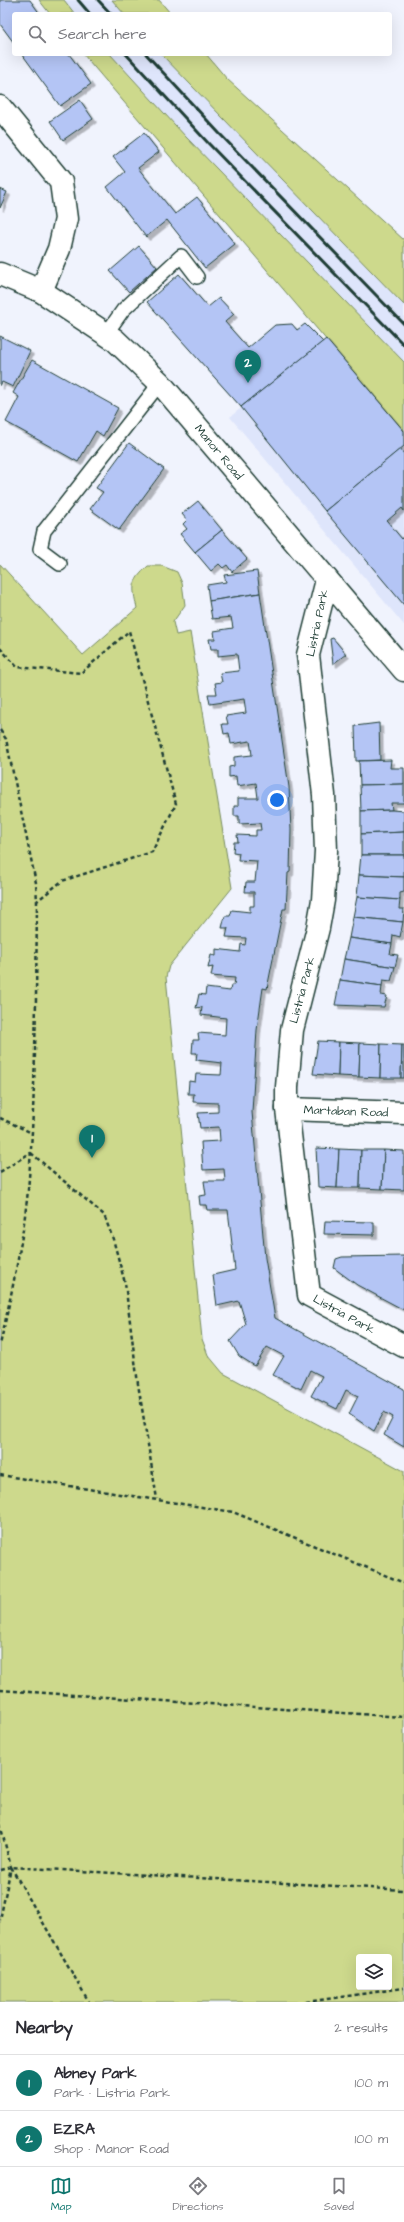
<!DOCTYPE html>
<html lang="en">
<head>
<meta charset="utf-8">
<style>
  body { margin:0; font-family:"Architects Daughter",sans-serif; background:#f7f7f7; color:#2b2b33 }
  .controls { position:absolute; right:12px; bottom:12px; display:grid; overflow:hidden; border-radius:4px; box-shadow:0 4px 16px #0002 }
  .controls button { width:36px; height:36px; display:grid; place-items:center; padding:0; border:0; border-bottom:1px solid #e1e1e2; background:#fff; color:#2b2b33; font:20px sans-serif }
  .you { position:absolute; left:277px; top:800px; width:14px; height:14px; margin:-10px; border:3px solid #fff; border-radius:50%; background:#1a73e8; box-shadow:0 0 0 6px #1a73e833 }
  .badge { display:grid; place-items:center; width:26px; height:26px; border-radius:50%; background:#0f766e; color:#fff; font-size:13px; font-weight:700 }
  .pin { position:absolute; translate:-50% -33px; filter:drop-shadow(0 1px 2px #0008) }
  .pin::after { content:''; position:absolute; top:21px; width:14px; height:12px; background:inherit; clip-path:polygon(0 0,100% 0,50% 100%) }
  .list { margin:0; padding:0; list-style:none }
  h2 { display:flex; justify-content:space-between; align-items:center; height:52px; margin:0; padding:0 16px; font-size:17px }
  h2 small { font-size:13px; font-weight:400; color:#7c7c81 }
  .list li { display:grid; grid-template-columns:26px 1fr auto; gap:12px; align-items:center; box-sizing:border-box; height:56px; padding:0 16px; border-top:1px solid #e1e1e2 }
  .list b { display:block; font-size:15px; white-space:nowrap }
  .list p { margin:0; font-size:13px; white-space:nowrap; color:#7c7c81 }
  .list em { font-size:13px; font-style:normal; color:#7c7c81 }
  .icon { flex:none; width:22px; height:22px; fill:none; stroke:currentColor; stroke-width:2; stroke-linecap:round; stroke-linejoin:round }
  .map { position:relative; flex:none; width:404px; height:2002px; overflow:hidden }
  .search { position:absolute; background:#fff; box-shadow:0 4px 16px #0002; left:12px; right:12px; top:12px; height:44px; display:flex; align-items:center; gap:10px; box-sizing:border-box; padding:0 14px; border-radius:4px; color:#7c7c81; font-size:15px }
  .sheet { height:164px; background:#fff }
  nav { display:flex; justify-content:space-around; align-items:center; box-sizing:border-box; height:56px; border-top:1px solid #e1e1e2; background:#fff; font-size:11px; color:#7c7c81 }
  nav a { display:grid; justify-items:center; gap:2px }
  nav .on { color:#0f766e }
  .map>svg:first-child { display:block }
</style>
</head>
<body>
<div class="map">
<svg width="404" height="2002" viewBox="0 0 404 2002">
  <defs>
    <filter id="shadow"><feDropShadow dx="3.5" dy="3.5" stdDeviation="0" flood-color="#0004"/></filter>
  </defs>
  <rect width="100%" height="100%" fill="#f0f3fd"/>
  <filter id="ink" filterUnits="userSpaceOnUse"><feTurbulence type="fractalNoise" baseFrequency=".025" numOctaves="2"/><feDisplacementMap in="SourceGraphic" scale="8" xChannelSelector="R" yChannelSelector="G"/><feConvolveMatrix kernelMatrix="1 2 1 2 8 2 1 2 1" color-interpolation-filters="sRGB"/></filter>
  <g filter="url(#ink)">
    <g fill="#dee5fb">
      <polygon points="64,0 112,0 124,14 75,14"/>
      <polygon points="110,54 161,54 404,305 404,362 186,137"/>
      <polygon points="326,339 404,431 404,625 230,417"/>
    </g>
    <g fill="#cdd98c" stroke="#768b60" fill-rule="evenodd">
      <polygon points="39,0 64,0 75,14 50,14"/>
      <polygon points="112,0 159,0 171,14 124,14"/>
      <polygon points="83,54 110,54 186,137 404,362 404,431"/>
      <polygon points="161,54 206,54 227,79 404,240 404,305"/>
      <path d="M0 564 83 655 137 608C132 586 131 582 148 566H162L177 572 182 583 185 605 173 622 176 635 190 632 232 888 169 966 166 977 202 1339 208 1355 223 1373 404 1471V2002H0ZM359 1957H389V1987H359Z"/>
    </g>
    <g fill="#b4c5f5" stroke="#1f3d34" filter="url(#shadow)">
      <polygon points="0,0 30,0 40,14 14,14 14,43 0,24"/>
      <polygon points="22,54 69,54 91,84 60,106"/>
      <polygon points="80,100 93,119 63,140 50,121"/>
      <polygon points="144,133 159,152 138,168 175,214 197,197 235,244 205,268 167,220 146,237 107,187 125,172 113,157"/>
      <polygon points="0,189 7,192 0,208"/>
      <polygon points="139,246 157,267 129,292 110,271"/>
      <polygon points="179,274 208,307 219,298 234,314 225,322 248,348 275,325 292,324 297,330 305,324 323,342 241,407 147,302"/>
      <polygon points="0,336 30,351 13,387 2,382 0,386"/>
      <polygon points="326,339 404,431 404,446 325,511 241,407"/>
      <polygon points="32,360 118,408 103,436 96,431 78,462 6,422 19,397 13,393"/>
      <polygon points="129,443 164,469 119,530 90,509 103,492 96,488"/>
      <polygon points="400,449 404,454 404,511 402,508 387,521 402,539 404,537 404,605 325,511"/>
      <polygon points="198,501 222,530 195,552 180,534 187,529 183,524 187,520 182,514"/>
      <polygon points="222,530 247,559 232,572 227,565 223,568 219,564 211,571 195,552"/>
      <polygon points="257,571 260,593 209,601 207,585 226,582 224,575"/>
      <polygon points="260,593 289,787 291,830 290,872 288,873 286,909 283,909 267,989 263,988 257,1030 252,1112 265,1258 275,1318 404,1389 404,1447 384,1435 393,1417 384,1412 374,1431 349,1414 358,1396 346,1390 337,1409 311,1396 322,1376 310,1370 301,1389 273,1375 284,1356 267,1347 255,1366 239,1356 230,1341 246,1324 239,1301 217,1306 213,1275 235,1270 228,1210 207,1210 206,1205 200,1205 199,1196 206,1195 204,1181 225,1181 224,1169 203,1170 201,1142 220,1141 219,1127 200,1128 198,1113 218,1112 218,1103 193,1102 194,1094 188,1094 189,1081 195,1082 196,1074 221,1075 222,1063 196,1060 197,1053 192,1053 193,1040 199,1040 198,1033 225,1035 226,1018 201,1015 202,1007 196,1008 199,994 205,995 206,988 230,991 231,985 234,985 235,978 211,976 213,967 208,968 211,955 216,956 216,949 240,952 241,944 245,945 246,938 226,937 228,928 222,928 225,916 230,916 232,910 250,912 250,906 254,906 254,892 245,892 246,882 255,882 257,861 238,860 239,853 233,852 234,842 238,842 237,835 256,836 256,830 261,830 260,823 239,824 239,816 234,816 234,806 238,806 238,798 258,798 256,783 237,786 236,776 229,777 229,767 234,766 234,757 252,755 250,741 231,744 229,733 224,734 222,724 228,724 226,716 246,713 244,699 210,704 208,694 217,694 215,683 222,682 220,673 239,671 237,654 218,656 218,649 211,649 209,639 215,639 214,631 233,628 231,617 212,619 209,601"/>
      <polygon points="333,638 346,654 333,664 330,639"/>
      <polygon points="379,723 380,760 356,761 355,726"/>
      <polygon points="391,760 390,768 404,768 404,784 360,785 359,761"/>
      <polygon points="404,784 404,803 391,803 392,810 361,811 360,785"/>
      <polygon points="392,810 404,811 404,832 361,834 361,811"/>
      <polygon points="404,832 404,855 361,855 361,834"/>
      <polygon points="361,855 404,855 404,877 359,875"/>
      <polygon points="359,875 404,877 404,892 400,893 400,900 357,897"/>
      <polygon points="357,897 400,900 399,909 404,909 403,922 353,917"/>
      <polygon points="353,917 403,922 400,937 393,935 392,944 349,938"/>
      <polygon points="349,938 392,944 390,954 398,955 395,967 344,959"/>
      <polygon points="344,959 395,967 391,981 383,980 382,986 340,980"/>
      <polygon points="340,980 382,986 381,995 387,996 384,1007 335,1005"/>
      <polygon points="318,1041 339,1042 338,1076 313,1074"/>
      <polygon points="339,1042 360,1043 359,1077 338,1076"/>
      <polygon points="360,1043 381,1044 380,1078 359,1077"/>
      <polygon points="381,1044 402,1045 401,1078 380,1078"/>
      <polygon points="402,1045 404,1045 404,1078 401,1078"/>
      <polygon points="316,1148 339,1149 337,1188 318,1187"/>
      <polygon points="339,1149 361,1150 360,1188 337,1188"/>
      <polygon points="361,1150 384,1150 382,1189 360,1188"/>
      <polygon points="384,1150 404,1151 404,1190 382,1189"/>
      <polygon points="325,1221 374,1222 374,1235 324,1234"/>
      <polygon points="404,1256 404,1310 357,1285 334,1268 336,1259 342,1257"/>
    </g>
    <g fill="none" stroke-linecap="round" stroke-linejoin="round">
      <g stroke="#1f3d34" stroke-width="16">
        <g id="lane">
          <polyline points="106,334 123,310 181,256 197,277"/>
          <polyline points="60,564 40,549 44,531 160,383"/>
        </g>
      </g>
      <g stroke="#1f3d34" stroke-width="25">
        <g id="street">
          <polyline points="0,107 61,182 66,219 59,249 41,291"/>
          <polyline points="327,580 308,655 324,795 326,851 323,900 318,928 292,1030 287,1087 287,1109 309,1295 404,1346"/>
          <polyline points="287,1109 404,1113"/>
        </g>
      </g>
      <g stroke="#1f3d34" stroke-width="25">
        <polyline id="secondary" points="0,274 41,291 115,340 160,383 404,670"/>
      </g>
      <g stroke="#1f3d34" stroke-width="2.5" stroke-dasharray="4 3" stroke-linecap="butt">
        <polyline points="0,648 17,667 81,673 129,631 176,804 152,852 62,881 37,901"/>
        <path d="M0 730 6 739 36 883 37 902C36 994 36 1086 29 1178 25 1232 12 1292 0 1345"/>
        <polyline points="0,1118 32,1133"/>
        <polyline points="31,1153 104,1215 113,1239 125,1283 138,1384 157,1499"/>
        <polyline points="0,1172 30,1153"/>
        <polyline points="0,1475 233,1512 404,1583"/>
        <polyline points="0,1690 404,1717"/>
        <polyline points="0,1824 11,1867 0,1920"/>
        <polyline points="11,1867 89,2002"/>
        <polyline points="0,1870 11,1867 404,1890"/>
        <polyline points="306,2002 404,1988"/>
      </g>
      <use href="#lane" stroke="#fff" stroke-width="13"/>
      <use href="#street" stroke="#fff" stroke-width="22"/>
      <use href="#secondary" stroke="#fff" stroke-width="22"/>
      <g stroke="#1f3d34" stroke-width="3">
        <polyline points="78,0 90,14"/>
        <polyline points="98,0 111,14"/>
        <polyline points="126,54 209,144 404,345"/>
        <polyline points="146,54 219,133 404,324"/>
      </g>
    </g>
  </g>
  <g text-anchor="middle" stroke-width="4" stroke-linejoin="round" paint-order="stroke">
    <g font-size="12" fill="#1f3d34" stroke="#fff">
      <text transform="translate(219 452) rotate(50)" y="4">Manor Road</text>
      <text transform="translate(317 623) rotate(-78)" y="4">Listria Park</text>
      <text transform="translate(302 990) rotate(-75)" y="4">Listria Park</text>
      <text transform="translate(346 1111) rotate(2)" y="4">Martaban Road</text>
      <text transform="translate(344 1314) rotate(29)" y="4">Listria Park</text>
    </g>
  </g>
</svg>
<div class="controls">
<button><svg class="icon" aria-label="layers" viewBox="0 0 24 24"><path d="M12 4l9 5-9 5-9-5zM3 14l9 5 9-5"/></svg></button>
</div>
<div class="you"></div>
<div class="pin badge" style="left:92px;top:1158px">1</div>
<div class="pin badge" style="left:248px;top:383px">2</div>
<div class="search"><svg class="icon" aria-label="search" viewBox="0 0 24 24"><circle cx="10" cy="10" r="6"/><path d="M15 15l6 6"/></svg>Search here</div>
</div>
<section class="sheet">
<h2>Nearby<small>2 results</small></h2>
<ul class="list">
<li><span class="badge">1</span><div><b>Abney Park</b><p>Park · Listria Park</p></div><em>100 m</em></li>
<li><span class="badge">2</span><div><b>EZRA</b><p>Shop · Manor Road</p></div><em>100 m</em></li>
</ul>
</section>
<nav>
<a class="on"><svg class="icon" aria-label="map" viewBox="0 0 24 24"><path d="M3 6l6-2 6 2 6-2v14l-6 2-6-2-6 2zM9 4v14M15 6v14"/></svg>Map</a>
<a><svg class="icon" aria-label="directions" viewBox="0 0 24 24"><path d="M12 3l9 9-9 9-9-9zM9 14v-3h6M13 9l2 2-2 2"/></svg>Directions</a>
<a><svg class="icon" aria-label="saved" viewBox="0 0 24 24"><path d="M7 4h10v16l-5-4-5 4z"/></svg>Saved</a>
</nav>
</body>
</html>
